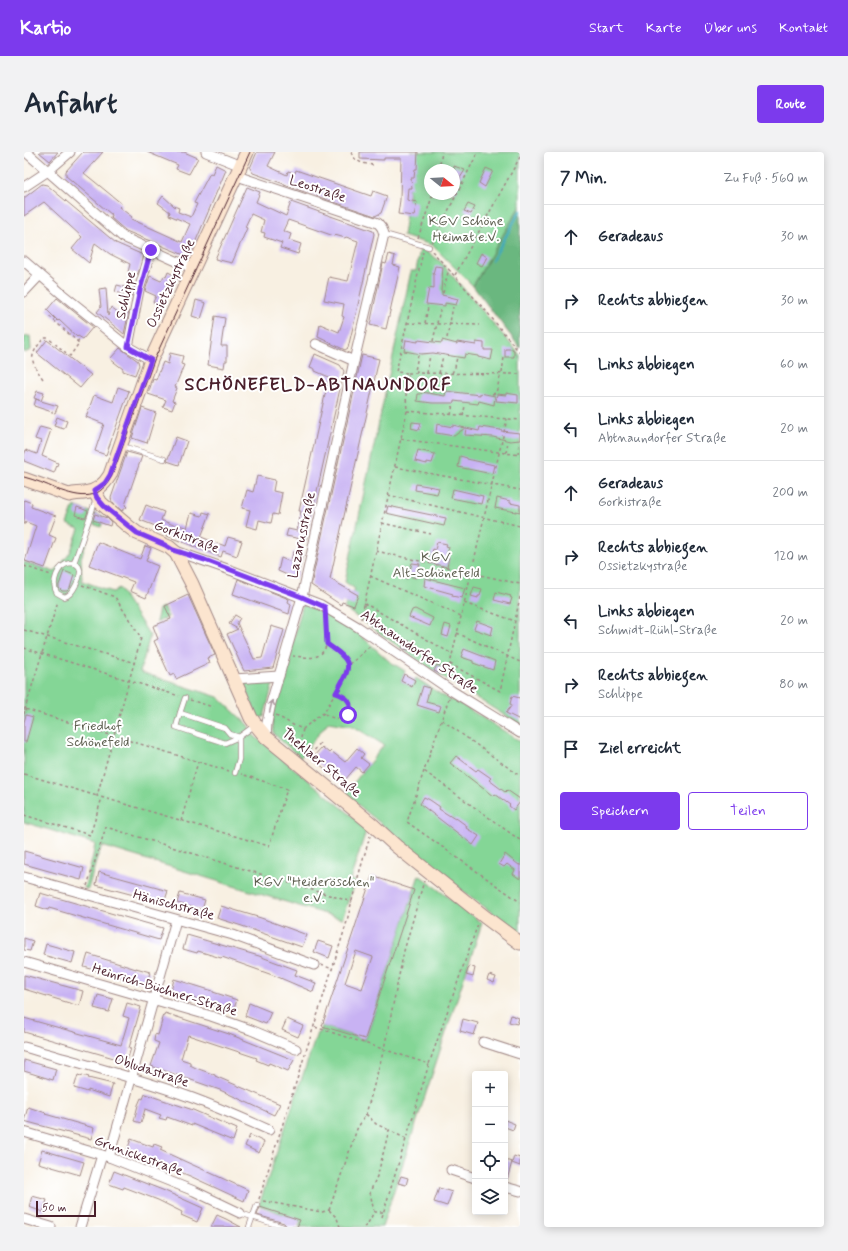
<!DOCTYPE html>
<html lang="de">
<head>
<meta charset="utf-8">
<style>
  body { margin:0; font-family:Mynerve,sans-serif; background:#f2f2f3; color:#1f2937 }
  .controls { position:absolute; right:12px; bottom:12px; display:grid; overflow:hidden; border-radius:4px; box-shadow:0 2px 10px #0003 }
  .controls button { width:36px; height:36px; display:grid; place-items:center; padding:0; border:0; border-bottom:1px solid #e0e1e3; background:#fff; color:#1f2937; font:20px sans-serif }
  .compass { position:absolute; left:400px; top:12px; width:36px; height:36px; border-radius:50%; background:#fff; box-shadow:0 2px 10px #0003; rotate:108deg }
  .scale { position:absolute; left:12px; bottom:10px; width:60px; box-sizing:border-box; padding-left:4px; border:2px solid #4a1f2b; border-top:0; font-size:11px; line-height:14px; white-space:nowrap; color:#4a1f2b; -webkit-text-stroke:3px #fff; paint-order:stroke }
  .stop { position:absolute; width:12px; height:12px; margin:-9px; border:3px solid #7c3aed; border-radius:50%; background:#fff }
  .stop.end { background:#7c3aed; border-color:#fff; box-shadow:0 1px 4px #0008 }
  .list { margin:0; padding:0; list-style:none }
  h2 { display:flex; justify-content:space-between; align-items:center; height:52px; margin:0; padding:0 16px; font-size:17px }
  h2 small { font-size:13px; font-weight:400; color:#747a83 }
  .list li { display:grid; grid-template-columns:26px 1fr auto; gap:12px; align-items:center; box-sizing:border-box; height:64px; padding:0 16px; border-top:1px solid #e0e1e3 }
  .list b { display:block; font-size:15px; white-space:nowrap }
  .list p { margin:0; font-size:13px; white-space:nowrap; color:#747a83 }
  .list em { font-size:13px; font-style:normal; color:#747a83 }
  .actions { display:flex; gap:8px; padding:12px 16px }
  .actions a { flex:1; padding:9px 0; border:1px solid #7c3aed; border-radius:4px; text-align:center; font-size:14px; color:#7c3aed }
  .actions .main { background:#7c3aed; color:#fff }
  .icon { flex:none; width:22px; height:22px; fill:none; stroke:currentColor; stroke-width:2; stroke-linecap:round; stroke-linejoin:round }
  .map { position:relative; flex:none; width:496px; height:1075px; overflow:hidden; border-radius:4px }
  header { display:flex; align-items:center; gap:24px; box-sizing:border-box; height:56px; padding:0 20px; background:#7c3aed; color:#fff }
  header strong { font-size:19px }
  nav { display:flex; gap:22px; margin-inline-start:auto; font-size:14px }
  .intro { display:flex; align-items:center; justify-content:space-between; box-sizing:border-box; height:96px; padding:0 24px }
  h1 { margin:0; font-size:28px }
  .button { padding:10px 18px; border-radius:4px; background:#7c3aed; color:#fff; font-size:14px; font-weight:700 }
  main { display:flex; gap:24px; padding:0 24px }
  aside { flex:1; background:#fff; border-radius:4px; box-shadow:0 2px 10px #0003 }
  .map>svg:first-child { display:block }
</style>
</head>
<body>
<header>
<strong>Kartio</strong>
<nav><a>Start</a><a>Karte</a><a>Über uns</a><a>Kontakt</a></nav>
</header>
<div class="intro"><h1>Anfahrt</h1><a class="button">Route</a></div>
<main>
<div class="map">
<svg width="496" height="1075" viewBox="0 0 496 1075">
  <rect width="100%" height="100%" fill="#fff"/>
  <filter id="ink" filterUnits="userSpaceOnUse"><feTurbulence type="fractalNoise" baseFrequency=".025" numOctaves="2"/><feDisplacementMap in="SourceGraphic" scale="8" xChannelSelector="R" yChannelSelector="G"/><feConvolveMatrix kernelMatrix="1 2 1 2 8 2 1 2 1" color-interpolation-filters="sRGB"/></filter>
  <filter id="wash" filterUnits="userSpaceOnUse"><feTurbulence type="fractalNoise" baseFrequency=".012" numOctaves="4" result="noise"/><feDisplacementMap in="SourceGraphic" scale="16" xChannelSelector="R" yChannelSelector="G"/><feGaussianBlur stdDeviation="0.9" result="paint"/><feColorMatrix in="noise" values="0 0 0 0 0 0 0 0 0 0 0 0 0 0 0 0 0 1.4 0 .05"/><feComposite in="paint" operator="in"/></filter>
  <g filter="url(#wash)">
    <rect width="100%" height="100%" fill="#f8f0e2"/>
    <g fill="#84d696" stroke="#677a60" fill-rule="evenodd">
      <path d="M386 0H496V54L449 134 408 93 379 84 384 47ZM406 18H430V42H406Z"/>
      <polygon points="396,97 401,99 415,108 496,203 496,573 411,520 320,456 331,437 321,430 387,119 392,119"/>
      <polygon points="6,184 7,198 0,201 0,185"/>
      <polygon points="50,354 80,365 77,375 69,372 57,406 58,429 89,440 95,436 126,484 116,520 194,545 224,573 228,582 343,676 326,728 331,729 318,767 78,694 73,706 64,737 60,736 69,704 71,692 0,670 0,410 31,420 46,401 55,377 43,372"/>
      <polygon points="279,452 326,474 365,509 381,519 377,529 387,534 392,526 427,549 430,548 496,589 496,782 430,732 321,642 360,593 329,574 304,570 276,606 250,582 248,565"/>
      <polygon points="139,455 144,465 134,470 132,470 135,457"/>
      <polygon points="250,528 240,565 234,566 219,531"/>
      <polygon points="395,723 458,771 358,1075 275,1075 277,1069 235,1053 293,881 296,881 298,874 341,888"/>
    </g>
    <polygon fill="#6bb77f" stroke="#5a6b55" points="496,54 496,196 449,134"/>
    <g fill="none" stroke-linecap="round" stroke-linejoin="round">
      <polyline stroke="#3da9bd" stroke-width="2.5" points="468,109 496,59"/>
    </g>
    <g id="blocks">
      <g fill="#c8b2f3" fill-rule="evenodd">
        <polygon points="15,0 34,0 26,9"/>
        <polygon points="59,0 79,0 60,21 98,52 95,55 108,65 107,67 158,90 166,72 145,63 146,60 134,51 139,44 150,54 155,56 154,60 167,65 173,52 170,51 186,21 188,22 192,13 202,18 165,105 102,79 87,66 88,63 42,24 42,19"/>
        <polygon points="123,0 160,0 174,6 165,22 152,17 154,13"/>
        <polygon points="233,0 251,0 244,14 263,23 264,19 271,21 272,18 347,44 349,39 363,44 357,61 351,64 260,33 260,32 229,21 226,16"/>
        <polygon points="336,0 394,0 393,17 391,17 390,26 387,26 388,36 384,36 383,48 393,50 390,64 374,62 376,48 377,6 360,6 360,8 336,7"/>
        <polygon points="430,14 441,18 436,26 432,41 430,41"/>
        <polygon points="462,16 469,19 461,35 455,31"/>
        <polygon points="18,32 23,33 92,91 119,103 114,122 104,120 106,112 86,102 71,91 65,111 48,97 58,85 20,50 0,64 0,46"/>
        <polygon points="223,35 236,40 232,50 262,64 267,50 349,79 350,82 329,175 324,196 321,198 294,185 296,172 315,180 320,165 318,164 320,152 300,148 305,125 324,129 334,89 322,85 321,86 311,83 310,84 264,68 259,79 267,82 265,88 277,92 274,102 256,96 258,91 240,85 241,81 237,80 240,68 227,62 221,75 223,76 208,111 191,107"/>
        <polygon points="444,52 451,55 447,62 440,59"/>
        <polygon points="457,101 463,105 458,114 452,111"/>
        <polygon points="365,102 371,104 369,113 376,115 362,177 346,173 359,111 362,112"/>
        <polygon points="411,114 419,115 417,139 418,139 418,143 434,147 432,153 421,151 421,154 402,152 405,136 410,137 410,122 409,122"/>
        <polygon points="144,120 154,125 146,140 142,138 135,153 129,150 132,144 121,139 126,124 137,129 140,124 142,125"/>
        <polygon points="93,133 109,137 108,144 91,140"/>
        <polygon points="82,136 84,164 87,155 99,164 105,159 100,182 73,160 77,155 75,137"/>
        <polygon points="33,146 69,175 59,187 54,184 53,185 35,168 34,169 23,158"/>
        <polygon points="172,148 182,151 177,167 168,164"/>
        <polygon points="191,164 201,166 197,194 203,194 203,209 201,209 200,216 184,213"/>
        <polygon points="23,188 67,223 56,236 13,201"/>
        <polygon points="382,188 394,190 394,188 418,191 418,188 433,192 433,190 452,193 452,190 460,191 460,198 469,198 467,208 454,205 454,204 441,202 440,206 409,201 397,202 380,199"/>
        <polygon points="96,196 114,209 115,213 111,223 99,219 99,217 86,207"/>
        <polygon points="481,197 489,197 489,199 490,199 490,205 481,205"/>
        <polygon points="146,201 159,204 157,212 160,213 151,235 153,236 148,249 151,250 148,258 139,255 142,248 124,242 129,227 132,228 139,210 144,212"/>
        <polygon points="291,202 316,213 320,219 282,388 262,384 264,377 273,379 277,359 275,359 305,225 291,219 291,217 286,215"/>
        <polygon points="338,203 355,207 306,427 334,443 330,454 318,450 317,453 287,433"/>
        <polygon points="94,235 105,239 82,303 71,299 80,272 62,265 70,243 89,250"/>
        <polygon points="13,239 20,241 17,249 34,254 31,261 10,254 12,247 17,249 10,246"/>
        <polygon points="422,239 456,243 456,241 471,244 470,253 455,249 454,252 430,249 430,251 408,251 393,249 394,242 397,242 398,240 421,244"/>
        <polygon points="482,241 494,243 494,251 472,249 473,242 482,243"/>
        <polygon points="118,256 132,261 123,291 108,286"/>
        <polygon points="33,265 43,269 40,277 30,274"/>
        <polygon points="388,270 397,271 395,278 387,276"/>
        <polygon points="413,272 429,275 429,273 441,276 430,284 412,281"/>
        <polygon points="16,275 27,278 18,304 34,311 30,321 0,309 0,303 2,298 13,302 17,289 11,287"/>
        <polygon points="456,275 477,278 477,279 496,281 496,288 486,289 469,285 441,283 442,276 455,279"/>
        <polygon points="152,285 163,289 155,313 143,309"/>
        <polygon points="394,298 411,302 408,311 403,310 403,312 391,309"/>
        <polygon points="103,300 118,304 101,353 103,355 98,359 88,350 87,346"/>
        <polygon points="436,304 443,306 443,307 470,313 468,322 434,315"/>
        <polygon points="233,324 251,328 249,339 258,341 254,363 249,362 247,371 235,368 233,377 222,374 226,358 218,356 223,338 229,340"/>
        <polygon points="392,332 415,336 413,342 391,338"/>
        <polygon points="429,337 459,344 457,352 427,346"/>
        <polygon points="473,346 486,349 486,351 496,353 496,360 492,359 492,360 471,356"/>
        <polygon points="0,348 8,351 7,355 32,364 25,383 32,386 21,416 1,409 12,374 2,370 1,372 0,372"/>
        <polygon points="122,353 140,360 137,368 152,374 153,372 163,376 167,361 178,364 179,360 186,362 177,385 201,394 204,385 218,389 213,404 199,399 197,405 143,384 144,379 116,368"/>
        <polygon points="364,354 422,366 420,374 362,361"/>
        <polygon points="53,355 64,359 62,365 60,366 51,363"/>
        <polygon points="71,362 83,366 87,370 86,374 69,368"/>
        <polygon points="74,390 116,407 121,394 127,396 122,409 134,414 122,446 106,439 110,430 65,413"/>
        <polygon points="413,390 423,392 422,394 425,395 423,405 425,405 423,415 406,411 409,397 411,398"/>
        <polygon points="269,400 279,402 273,425 270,426 254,419 257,406 267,410"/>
        <polygon points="388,411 396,412 392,426 384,424"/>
        <polygon points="376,418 385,420 383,427 375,425"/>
        <polygon points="40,419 50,423 46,436 43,439 38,439 35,436 35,433"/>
        <polygon points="401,426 441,436 438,446 428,444 429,442 400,434"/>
        <polygon points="214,427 265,447 264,450 267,452 265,462 209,442"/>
        <polygon points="450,435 458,437 456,444 454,444 454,446 447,444"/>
        <polygon points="472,440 487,444 486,445 488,446 486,452 470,448"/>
        <polygon points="164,443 191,503 184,506 186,511 152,527 150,522 146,524 130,489 134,487 129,474 147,467 141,454"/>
        <polygon points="391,457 409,466 406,474 385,465 388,458"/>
        <polygon points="211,463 216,466 213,471 230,507 238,506 247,474 260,478 249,516 220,519 203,482 214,477 205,472"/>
        <polygon points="453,469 469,475 467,483 450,477"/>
        <polygon points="421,472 427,474 424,485 418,483"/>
        <polygon points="380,488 386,489 385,498 378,497"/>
        <polygon points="440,497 471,509 469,518 449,511 449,509 437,505"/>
        <polygon points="413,513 420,516 417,522 410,519"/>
        <polygon points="380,522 391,528 388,535 377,529"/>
        <polygon points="399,534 406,536 402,550 417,554 415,560 393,553"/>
        <polygon points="488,544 496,546 496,568 482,561 488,553 486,552"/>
        <polygon points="2,563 9,565 2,590 0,590 0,570"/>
        <polygon points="298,595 305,601 307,599 321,610 333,596 340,602 337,606 345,612 338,620 332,615 321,628 314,622 311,625 288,606"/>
        <polygon points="432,604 452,619 454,617 467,626 465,628 481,640 483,638 496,647 496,650 490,658 485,654 486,653 471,642 469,644 426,611"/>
        <polygon points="400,645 406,648 416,655 415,657 431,667 432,666 443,674 442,676 455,684 449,693 396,652"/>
        <polygon points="0,699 60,716 57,728 0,712"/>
        <polygon points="481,702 495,713 496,712 496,727 489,722 491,718 483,712 480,715 475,712"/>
        <polygon points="75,720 144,739 140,751 72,733"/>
        <path d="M348 724 390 738 341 887 298 874ZM332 799 349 805 338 837 321 831Z"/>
        <polygon points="16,741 139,776 135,788 25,756 24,758 12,754"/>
        <polygon points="156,741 181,748 178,758 153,751"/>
        <polygon points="197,754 237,766 283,783 278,795 218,774 193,766"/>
        <polygon points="163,783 235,804 273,818 271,823 292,831 289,840 254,825 198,805 197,806 174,799 173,801 159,797"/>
        <polygon points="0,786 9,789 6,799 0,798"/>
        <polygon points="294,789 309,794 305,806 290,800"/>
        <polygon points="22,792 51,800 48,811 19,803"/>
        <polygon points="64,802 112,817 112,816 126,820 123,832 60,815"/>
        <polygon points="445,814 451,816 449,825 442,823"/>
        <polygon points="0,823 59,839 55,854 0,837"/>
        <polygon points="465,823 472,825 470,831 463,828"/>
        <polygon points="150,827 189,839 189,840 213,848 209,859 147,839"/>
        <polygon points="74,843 89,847 85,860 70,856"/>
        <polygon points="103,851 117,855 105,896 107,896 104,906 102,905 100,909 0,880 0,866 97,893 105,866 99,864"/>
        <polygon points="225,851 247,860 242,872 221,864"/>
        <polygon points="141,861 205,882 270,908 264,919 245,911 244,913 232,908 233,906 164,883 157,907 166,910 166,913 172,916 191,923 191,924 256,952 250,963 196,938 127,914 135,891 130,889 131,882 134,883 138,869 137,869 139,863 140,863"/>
        <polygon points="487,863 495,866 493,872 485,870"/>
        <polygon points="263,867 279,874 274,885 258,878"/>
        <polygon points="439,867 454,871 450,883 436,879"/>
        <polygon points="0,908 32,917 29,928 0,919"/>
        <polygon points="54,923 57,924 58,923 65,925 64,926 89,932 85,945 64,938 64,940 50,936"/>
        <polygon points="121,942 169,958 213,977 209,989 168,972 168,974 143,965 142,968 135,966 137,963 121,957 117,971 110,969 114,953 117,946 119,947"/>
        <polygon points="4,955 22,961 21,962 70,976 67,987 0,969"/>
        <polygon points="481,968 491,972 489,978 481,975"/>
        <polygon points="226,983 240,990 235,1001 221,994"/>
        <polygon points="107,987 129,995 130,992 138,995 136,998 224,1038 220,1049 166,1024 103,999"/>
        <polygon points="18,998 60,1010 56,1023 14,1011"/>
        <polygon points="490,1004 496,1006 496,1014 488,1011"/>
        <polygon points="481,1008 488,1010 483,1028 481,1028"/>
        <polygon points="90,1019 141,1039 179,1056 173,1070 157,1063 158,1060 134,1048 100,1035 99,1037 85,1032"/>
        <polygon points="377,1024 384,1026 382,1033 374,1031"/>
        <polygon points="415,1036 428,1040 423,1054 410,1050"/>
        <polygon points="8,1044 23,1048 19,1060 5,1055"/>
        <polygon points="236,1055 276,1068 273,1075 263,1075 260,1071 233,1063"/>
        <polygon points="193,1063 202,1067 217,1075 187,1075"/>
      </g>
    </g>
  </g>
  <g filter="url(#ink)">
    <use href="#blocks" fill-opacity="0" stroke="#a18886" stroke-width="1"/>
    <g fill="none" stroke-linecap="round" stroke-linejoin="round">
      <g stroke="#a18886" stroke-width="6">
        <g id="lane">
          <polyline points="360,82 405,95"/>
          <polyline points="98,294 140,307"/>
          <path d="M46 411C49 411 53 412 55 415 59 422 49 444 40 445L33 441C27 431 33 413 46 411Z"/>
          <polyline points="50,411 72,347"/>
          <polygon points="156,561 201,576 206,582 215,585 201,591 152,575"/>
          <polyline points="156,561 161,546"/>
          <polyline points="211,621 215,607 215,585 230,574"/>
          <polyline points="216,1061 259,1075"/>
          <polyline points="225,1075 233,1053"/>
        </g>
      </g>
      <g stroke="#a18886" stroke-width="11">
        <g id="street">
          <polyline points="2,0 99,85 170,117"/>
          <polyline points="182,0 217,14"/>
          <polyline points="213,24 354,71 358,76 360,82 330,209 278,445 247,551 243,571 242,585"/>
          <polyline points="0,35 24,19 46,0"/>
          <polyline points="0,109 38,142 104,195 127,208"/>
          <polyline points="0,140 16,123"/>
          <polyline points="292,192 330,209"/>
          <polyline points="104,195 115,138 127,98"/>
          <polyline points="149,398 209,419 297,453 334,475 428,539 496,581"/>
          <polyline points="210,527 255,524"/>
          <polyline points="0,725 209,783 290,813"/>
          <polyline points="0,810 187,864 227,878 272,897"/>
          <polyline points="459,890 496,902"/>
          <path d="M0 895C55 911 110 925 163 944 191 954 218 966 245 978"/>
          <polyline points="0,980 85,1005 170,1039 216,1061"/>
          <polyline points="85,1005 152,768"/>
          <polyline points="427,1018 451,1026"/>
          <polyline points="481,1035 496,1039"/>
          <polyline points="0,1067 27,1075"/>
          <polyline points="56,1075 78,1003"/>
        </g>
      </g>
      <g stroke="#a18886" stroke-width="15">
        <g id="secondary">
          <path d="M0 327 45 343C52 341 52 342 60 341 72 340 80 333 86 323L127 208 223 0"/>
          <polyline points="70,339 77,351 105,375 113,381 145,395 152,401 168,432 227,566 232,573 242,585 349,673 372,694 461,765 496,791"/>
        </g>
      </g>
      <g stroke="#a18886" stroke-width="1.5" stroke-dasharray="3 3" stroke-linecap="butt">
        <path d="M327 0C330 10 340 12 349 13"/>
        <polyline points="415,18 418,0"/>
        <polyline points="394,86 409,42"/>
        <polyline points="408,91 454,0"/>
        <polyline points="408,99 462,159 496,201"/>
        <polyline points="431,123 496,5"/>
        <polyline points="419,141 424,120 427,119"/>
        <polyline points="383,171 456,173"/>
        <polyline points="401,171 404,155 403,153"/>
        <polyline points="423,186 429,155"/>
        <polyline points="409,189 416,158"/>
        <polyline points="53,190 56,186"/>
        <polyline points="384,221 496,222"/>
        <polyline points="393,221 393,219 391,219 394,203"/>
        <polyline points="403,221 406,203"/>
        <polyline points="415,221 419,204"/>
        <polyline points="428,221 431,215 433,205"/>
        <polyline points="478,221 480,205"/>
        <path d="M19 227C6 208 4 205 20 186H24L46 204 55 191 24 163"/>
        <polyline points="468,242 472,241 477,221"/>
        <polyline points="383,259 496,268"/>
        <polyline points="427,263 429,252"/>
        <polyline points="439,264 441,254"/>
        <polyline points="377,287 496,303"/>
        <polyline points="482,301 484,290"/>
        <polyline points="494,302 495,291"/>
        <polyline points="371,315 496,338"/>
        <polyline points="364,343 496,374"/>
        <polyline points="358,371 407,382"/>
        <polyline points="352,399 496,432"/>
        <polyline points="0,414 27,423"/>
        <polyline points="346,424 437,464"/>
        <polyline points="58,433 91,445 117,486 73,644 245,694 263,637 217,622"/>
        <polyline points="340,451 428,502"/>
        <polyline points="440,451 491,469"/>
        <polyline points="302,466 303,492"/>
        <polyline points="337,467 381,268 383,259 382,244 384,221 372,220 399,100"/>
        <polyline points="0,478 111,511"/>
        <polyline points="433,481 496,510"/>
        <polyline points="0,496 155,544"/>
        <polyline points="325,512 332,507 346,494"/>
        <polyline points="426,512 476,539 496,445"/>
        <polyline points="424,526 426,512 483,267"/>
        <polyline points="425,546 400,619 496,688"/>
        <polyline points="166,548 189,555"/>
        <polyline points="0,557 1,557 34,449"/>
        <polyline points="0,562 1,557 205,619"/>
        <path d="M301 562C316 573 336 561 324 547 321 544 316 543 312 541"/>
        <path d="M252 563 269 573 279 577 293 565 300 561 324 519C325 504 313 499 303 492 296 510 285 505 269 504"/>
        <polyline points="418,568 496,624"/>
        <polyline points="267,591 275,595 279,577"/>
        <polyline points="275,595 284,601 290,599 296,591"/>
        <polyline points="400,619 383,670 496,750"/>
        <polyline points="0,622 73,644"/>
        <polyline points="0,663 66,683 78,646"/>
        <polyline points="157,669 174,610"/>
        <polyline points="63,734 82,675 328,750"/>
        <polyline points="297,813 309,817"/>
        <polyline points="291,875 405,912 454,772"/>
        <polyline points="342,962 352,972 365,978"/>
        <polyline points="235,1047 322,773 332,732 346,684"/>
        <polyline points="239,1049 298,1060 305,1058"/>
        <polyline points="305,1058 333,977 342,962 360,897 380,799 400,729"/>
        <polyline points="305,1058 313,1066 316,1075"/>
        <polyline points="350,1060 360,1060"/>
        <polyline points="358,1065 382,987"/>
        <polyline points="340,1075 343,1073 350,1060 346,1040 354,1022 365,978 382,987 405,912"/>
      </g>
      <use href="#lane" stroke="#fff" stroke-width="4.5"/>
      <use href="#street" stroke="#fff" stroke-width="9"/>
      <use href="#secondary" stroke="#fce5cf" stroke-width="13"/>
      <path stroke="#4a1f2b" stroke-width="1" d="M0 325C11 328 22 332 32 337 58 346 76 350 89 321L130 208 226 0"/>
    </g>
    <defs><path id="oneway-shaft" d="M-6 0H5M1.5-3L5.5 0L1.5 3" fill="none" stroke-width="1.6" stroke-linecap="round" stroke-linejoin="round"/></defs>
    <use stroke="#ae9aa0" href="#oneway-shaft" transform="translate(247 554) rotate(-77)"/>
  </g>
  <g fill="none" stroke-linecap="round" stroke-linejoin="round" filter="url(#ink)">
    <path stroke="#7c3aed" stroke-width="5" d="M127 98 116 138 104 195 127 208 86 323 81 331 70 339 73 346 80 354 113 381 141 393 149 398 181 408 278 445 301 455 303 492C331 511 327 513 312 541 323 545 330 551 324 563"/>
  </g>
  <g text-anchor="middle" stroke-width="4" stroke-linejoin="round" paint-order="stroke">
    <g font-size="14" fill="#4a1f2b" stroke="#fff">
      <text transform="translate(294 36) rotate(18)" y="5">Leostraße</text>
      <text transform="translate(146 131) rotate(-65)" y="5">Ossietzkystraße</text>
      <text transform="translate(101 143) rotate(-77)" y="5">Schlippe</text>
      <text transform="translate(277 383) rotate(-78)" y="5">Lazarusstraße</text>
      <text transform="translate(163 384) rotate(21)" y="5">Gorkistraße</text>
      <text transform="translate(396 499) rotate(34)" y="5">Abtnaundorfer Straße</text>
      <text transform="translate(298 610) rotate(40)" y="5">Theklaer Straße</text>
      <text transform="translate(150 752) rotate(15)" y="5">Hänischstraße</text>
      <text transform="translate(141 837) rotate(17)" y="5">Heinrich-Büchner-Straße</text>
      <text transform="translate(128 918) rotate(18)" y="5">Obludastraße</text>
      <text transform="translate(115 1003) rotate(20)" y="5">Grunickestraße</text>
    </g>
    <g font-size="14" fill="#5e5f50" stroke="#fff">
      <text x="442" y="73">KGV Schöne<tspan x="442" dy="16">Heimat e.V.</tspan></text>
      <text x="412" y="409">KGV<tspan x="412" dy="16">Alt-Schönefeld</tspan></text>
      <text x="74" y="578">Friedhof<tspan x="74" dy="16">Schönefeld</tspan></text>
      <text x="290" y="734">KGV "Heideröschen"<tspan x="290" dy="16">e.V.</tspan></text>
    </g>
    <g font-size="18" font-weight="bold" letter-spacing="1" fill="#4a1f2b" stroke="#fff">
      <text x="294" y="238">SCHÖNEFELD-ABTNAUNDORF</text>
    </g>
  </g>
</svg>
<div class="controls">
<button>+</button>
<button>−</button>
<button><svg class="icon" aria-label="locate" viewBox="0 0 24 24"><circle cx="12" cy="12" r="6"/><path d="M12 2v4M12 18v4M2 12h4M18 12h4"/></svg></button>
<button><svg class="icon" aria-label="layers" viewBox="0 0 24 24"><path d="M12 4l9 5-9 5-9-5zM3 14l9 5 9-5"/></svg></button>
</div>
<svg class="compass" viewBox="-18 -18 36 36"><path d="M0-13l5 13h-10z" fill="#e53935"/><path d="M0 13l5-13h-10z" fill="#747a83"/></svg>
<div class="scale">50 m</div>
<div class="stop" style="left:324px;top:563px"></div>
<div class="stop end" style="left:127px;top:98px"></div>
</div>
<aside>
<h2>7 Min.<small>Zu Fuß · 560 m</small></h2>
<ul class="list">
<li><svg class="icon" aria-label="ahead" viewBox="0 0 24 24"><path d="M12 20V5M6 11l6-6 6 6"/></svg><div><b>Geradeaus</b></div><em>30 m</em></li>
<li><svg class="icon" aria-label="right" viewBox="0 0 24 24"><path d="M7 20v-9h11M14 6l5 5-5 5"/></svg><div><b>Rechts abbiegen</b></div><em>30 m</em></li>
<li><svg class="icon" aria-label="left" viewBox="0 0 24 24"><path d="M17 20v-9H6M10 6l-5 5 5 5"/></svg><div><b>Links abbiegen</b></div><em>60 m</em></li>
<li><svg class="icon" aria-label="left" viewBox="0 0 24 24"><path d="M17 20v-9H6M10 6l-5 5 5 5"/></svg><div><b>Links abbiegen</b><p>Abtnaundorfer Straße</p></div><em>20 m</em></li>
<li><svg class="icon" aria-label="ahead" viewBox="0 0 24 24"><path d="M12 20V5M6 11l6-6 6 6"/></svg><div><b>Geradeaus</b><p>Gorkistraße</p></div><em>200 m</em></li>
<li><svg class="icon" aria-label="right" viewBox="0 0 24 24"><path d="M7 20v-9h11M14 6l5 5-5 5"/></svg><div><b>Rechts abbiegen</b><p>Ossietzkystraße</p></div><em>120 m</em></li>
<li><svg class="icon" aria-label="left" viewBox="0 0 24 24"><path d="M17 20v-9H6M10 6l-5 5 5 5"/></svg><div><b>Links abbiegen</b><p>Schmidt-Rühl-Straße</p></div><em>20 m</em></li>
<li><svg class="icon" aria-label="right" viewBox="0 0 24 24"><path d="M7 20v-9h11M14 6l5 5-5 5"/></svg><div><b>Rechts abbiegen</b><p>Schlippe</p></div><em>80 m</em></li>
<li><svg class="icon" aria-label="arrive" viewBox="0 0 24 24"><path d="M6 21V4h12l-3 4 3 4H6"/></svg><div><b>Ziel erreicht</b></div></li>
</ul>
<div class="actions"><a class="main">Speichern</a><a>Teilen</a></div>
</aside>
</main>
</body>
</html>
